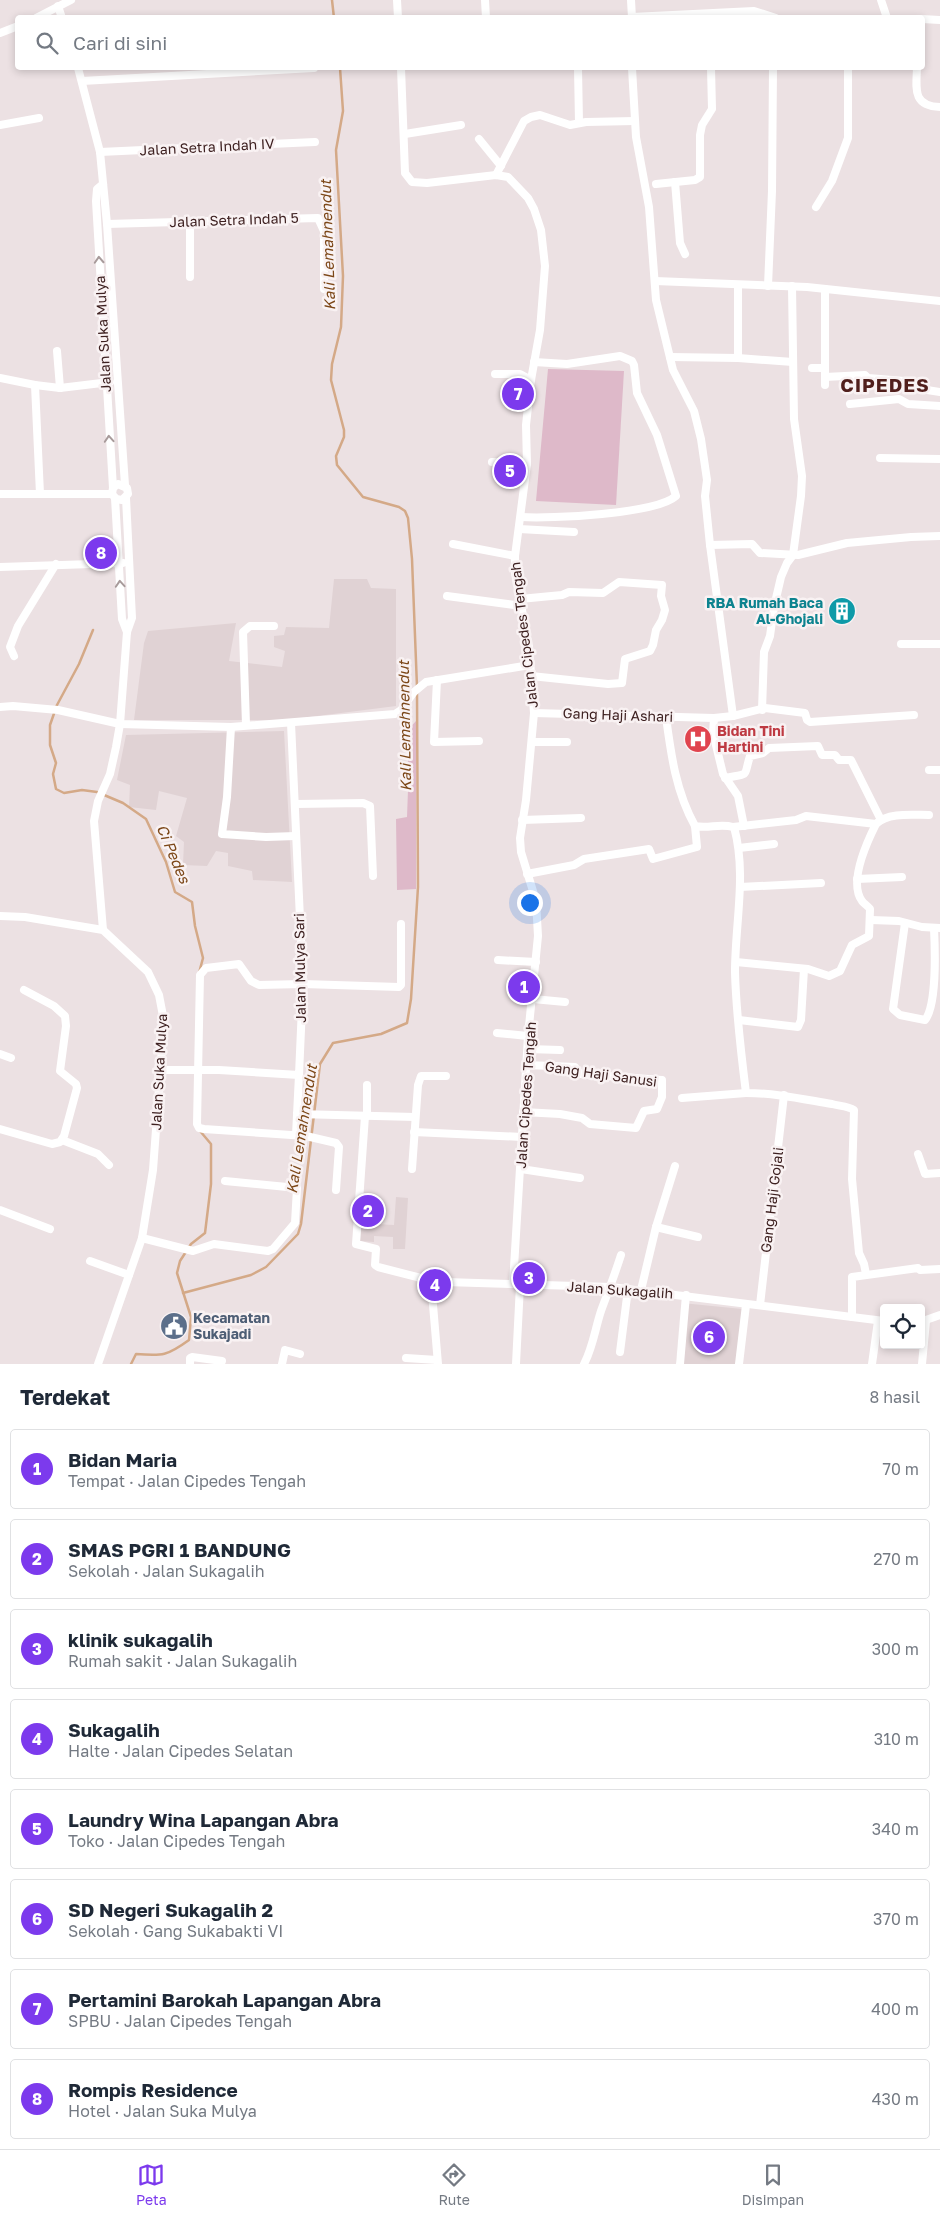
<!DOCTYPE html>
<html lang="id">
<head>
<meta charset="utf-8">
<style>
  body { margin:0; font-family:"Golos Text",sans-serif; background:#f6f6f7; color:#1f2937 }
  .controls { position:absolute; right:15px; bottom:15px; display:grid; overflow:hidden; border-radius:5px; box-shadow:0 2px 8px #0003 }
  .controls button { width:45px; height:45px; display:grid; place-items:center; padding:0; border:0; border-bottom:1px solid #e0e1e3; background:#fff; color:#1f2937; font:25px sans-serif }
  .you { position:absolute; left:529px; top:902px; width:18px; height:18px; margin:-12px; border:4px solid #fff; border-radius:50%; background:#1a73e8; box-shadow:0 0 0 8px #1a73e833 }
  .badge { display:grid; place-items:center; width:32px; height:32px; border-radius:50%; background:#7c3aed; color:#fff; font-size:16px; font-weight:700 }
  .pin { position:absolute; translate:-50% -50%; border:2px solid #fff; box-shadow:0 1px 5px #0006 }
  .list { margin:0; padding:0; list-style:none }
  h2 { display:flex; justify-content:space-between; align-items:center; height:65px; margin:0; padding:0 20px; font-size:21px }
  h2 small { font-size:16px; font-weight:400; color:#747a83 }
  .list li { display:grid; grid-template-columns:32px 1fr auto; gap:15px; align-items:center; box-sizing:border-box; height:80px; margin:0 10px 10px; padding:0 10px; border:1px solid #e0e1e3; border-radius:5px }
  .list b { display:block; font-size:19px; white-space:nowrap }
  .list p { margin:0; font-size:16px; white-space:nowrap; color:#747a83 }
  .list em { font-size:16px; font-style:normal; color:#747a83 }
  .icon { flex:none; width:28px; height:28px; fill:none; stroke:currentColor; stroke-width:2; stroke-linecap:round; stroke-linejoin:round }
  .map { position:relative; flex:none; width:940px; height:1364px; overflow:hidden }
  .search { position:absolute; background:#fff; box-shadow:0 2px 8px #0003; left:15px; right:15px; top:15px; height:55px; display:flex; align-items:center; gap:12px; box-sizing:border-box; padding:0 18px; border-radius:5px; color:#747a83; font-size:19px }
  .sheet { height:785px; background:#fff }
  nav { display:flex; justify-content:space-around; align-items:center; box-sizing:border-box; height:70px; border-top:1px solid #e0e1e3; background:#fff; font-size:14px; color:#747a83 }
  nav a { display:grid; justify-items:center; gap:2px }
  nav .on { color:#7c3aed }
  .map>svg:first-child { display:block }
</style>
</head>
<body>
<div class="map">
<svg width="940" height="1364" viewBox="0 0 940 1364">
  <rect width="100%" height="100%" fill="#ece1e3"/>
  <g fill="#e0d2d4">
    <polygon points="334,579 367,579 371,588 396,589 396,706 286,720 134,720 144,643 148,631 236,623 229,661 282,667 285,651 274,647 274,636 284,635 286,627 329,628"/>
    <polygon points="284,731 292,882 253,880 252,871 228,866 228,853 216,851 207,866 183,865 184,842 176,836 187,798 159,791 156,810 129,807 130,785 117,780 126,735"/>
    <polygon points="362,1195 376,1196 375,1224 394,1225 396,1197 408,1198 405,1249 393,1249 393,1237 374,1236 374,1242 360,1241"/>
    <polygon points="682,1303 742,1309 736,1364 676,1364"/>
  </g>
  <g fill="#deb9c9">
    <polygon points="548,369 624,371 616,505 536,501"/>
    <polygon points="416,721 416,889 397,890 396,819 407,817 408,790 409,789 407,731"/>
  </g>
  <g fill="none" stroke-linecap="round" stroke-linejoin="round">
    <g stroke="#d4a987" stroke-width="2.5">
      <polyline points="332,0 334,18"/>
      <polyline points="340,68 343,111 336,150 343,276 341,327 332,364 331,380 344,430 344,437 336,456 337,465 363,497 399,507 405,511 408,518 412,559 417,687"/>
      <polyline points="93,630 79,664 57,705 50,725 50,745 56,763 53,774 56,789 64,793 82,790 97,792 123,803 146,819 166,862 175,892 192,902 195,926 203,958 199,973"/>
      <polyline points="183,1293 251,1275 266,1267 298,1234 301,1224 320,1064 333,1043 381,1034 407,1023 411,999 418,887 417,693"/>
      <path d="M131 1364 136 1354C163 1356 167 1356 189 1340L191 1317 177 1273 180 1261 191 1244 205 1233 211 1184V1144L200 1131"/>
    </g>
    <g stroke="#fff" stroke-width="8">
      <polyline points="397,0 398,18"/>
      <polyline points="485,0 486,18"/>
      <polyline points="631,0 632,18"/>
      <polyline points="881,0 887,18"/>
      <polyline points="58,6 62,18"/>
      <polyline points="632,17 754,11 776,18"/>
      <polyline points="36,18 71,0"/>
      <polyline points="922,19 940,20"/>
      <polyline points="0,33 18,26"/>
      <polyline points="78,68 100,152 107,224 125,485"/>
      <polyline points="401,68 405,173 412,182 427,183 496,175 508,177 528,198 534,209 541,230 545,266 540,330 531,380 526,425 527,464 515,556 515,573 529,647 534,713 526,800 520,838 521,852 536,901 538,936 528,1036 513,1284"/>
      <polyline points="578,68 579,123"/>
      <polyline points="632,68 636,137 649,207 656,300 673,370 694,411 701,439 707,480 705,496 710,545"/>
      <path d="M917 68C916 90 913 106 940 107"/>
      <polyline points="82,81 314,68"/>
      <polyline points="0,125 39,118"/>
      <polyline points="405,134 461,125"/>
      <polyline points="479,139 501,166"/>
      <polyline points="100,152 315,142"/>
      <polyline points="496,175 524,121 531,117 540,115 570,125 586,122 635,121"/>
      <polyline points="675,182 680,243 685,254"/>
      <polyline points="103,184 97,189 96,201 113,488"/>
      <polyline points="656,184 695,180 700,177 700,135 702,125 712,109 711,68"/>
      <polyline points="816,207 832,181 848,138 848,68"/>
      <polyline points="190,222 190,277"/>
      <polyline points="107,224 318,218 324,231 324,289"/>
      <polyline points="655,281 807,287 940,301"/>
      <polyline points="738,285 738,358"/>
      <polyline points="768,286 772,191 773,68"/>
      <polyline points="57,351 60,388"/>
      <polyline points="670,357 738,358 793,362"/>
      <polyline points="812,368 825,368"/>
      <polyline points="495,374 520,374 531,380"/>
      <polyline points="825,377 865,375 868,378 904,381 908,387 940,392"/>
      <polyline points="0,378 35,385 60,388 110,382"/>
      <polyline points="35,385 40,494"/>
      <polyline points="825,385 825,289"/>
      <polyline points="850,404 899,399 908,404 940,406"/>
      <polyline points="880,458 940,459"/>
      <polyline points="492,462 527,464"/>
      <polyline points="0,494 112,494 116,499 122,500 128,494 127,488 118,484 113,488 112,494"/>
      <polyline points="115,498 122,619 127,632"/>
      <path d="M521 517C550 519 656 514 676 496L657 435 637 393 634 365 632 361 620 356 567 364 534 362"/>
      <polyline points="519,529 574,532"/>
      <polyline points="453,544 515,556"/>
      <polyline points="0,567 123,563"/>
      <polyline points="447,596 522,606"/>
      <polyline points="520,599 562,595 569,592 603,593 619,582 662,585 661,596 665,610 662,620 656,630 653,645 650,651 625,659 622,683 608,684 531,676"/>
      <polyline points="901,644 940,644"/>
      <polyline points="14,656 10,647 18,626 56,564"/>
      <polyline points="437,680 434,742 479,741"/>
      <polyline points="0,707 13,706 58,710 120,724 231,727 395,714 401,710 414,692 426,682 530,665"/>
      <polyline points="762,710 764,652 770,636 774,607 781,577 787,563 793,555 801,496 802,476 794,419 792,286"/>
      <polyline points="534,713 714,718 733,716 765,708 805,713 807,720 810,722 914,715"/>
      <polyline points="733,716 710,545 752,544 760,553 798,555 847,543 911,537 940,536"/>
      <path d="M666 717C671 755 676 792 695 826 708 829 720 823 733 827L796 820 806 816 876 824C888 812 913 815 929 815"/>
      <polyline points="714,718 713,733 723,774 738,796 744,826"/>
      <polyline points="246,725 243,632 250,626 274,626"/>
      <polyline points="231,727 227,797 222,834 266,837 296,836"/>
      <polyline points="532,742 567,742"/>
      <polyline points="929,770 940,770"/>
      <path d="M725 778C751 773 743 778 750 756L763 753 769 748 818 746 822 755H835L839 760H851L881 820"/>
      <polyline points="296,804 363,803 370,806 373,876"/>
      <polyline points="522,820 581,818"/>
      <path d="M734 827C747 874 735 923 735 972 736 1012 741 1053 746 1093 775 1093 802 1099 832 1104 839 1106 848 1106 854 1110L852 1179 859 1253 864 1264 866 1274"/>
      <polyline points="739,848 774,844"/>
      <polyline points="527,874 574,865 584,859 649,849 653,859 697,847 695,826"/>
      <polyline points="857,879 902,877"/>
      <polyline points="740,887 821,883"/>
      <polyline points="0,916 25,917 103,930"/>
      <polyline points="871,920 899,921 922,927 940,928"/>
      <path d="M905 923 893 1009 900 1015 925 1020C937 1005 935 948 934 928"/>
      <polyline points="498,960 536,962"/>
      <path d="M736 962 808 969 829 976 840 971 852 945 869 936 870 909C867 905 864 904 862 901 848 882 867 842 876 824"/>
      <polyline points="533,999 565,1002"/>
      <polyline points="739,1020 798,1027 801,1020 804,969"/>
      <polyline points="497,1033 528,1036"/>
      <polyline points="528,1049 560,1050"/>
      <polyline points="0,1054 11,1058"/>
      <polyline points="161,1070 219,1070 299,1075 303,984 291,723"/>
      <polyline points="682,1098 746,1093"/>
      <polyline points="523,1112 560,1114 582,1118 590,1124 636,1128 644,1111 657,1109 662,1097 662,1080 580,1074 575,1067 527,1065"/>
      <polyline points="297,1114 415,1117"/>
      <polyline points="365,1116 356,1244 376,1249 375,1265 378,1267 429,1280 435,1285"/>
      <polyline points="367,1116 367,1085"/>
      <polyline points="0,1129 52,1144 60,1142 64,1136 77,1088 76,1084 60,1071 66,1026 65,1016 54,1006 24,990"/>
      <polyline points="414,1132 522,1137"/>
      <polyline points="296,1135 299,1075"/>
      <polyline points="62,1140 98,1154 109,1165"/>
      <polyline points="918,1154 925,1174 940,1173"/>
      <polyline points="412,1169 418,1085 421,1076 446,1076"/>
      <polyline points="521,1169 580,1178"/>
      <polyline points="336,1190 339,1147 336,1143 306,1136 204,1129 199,1128 197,1124 200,975 206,968 239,964 251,981 259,985 303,984 399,987 401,985 401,924"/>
      <polyline points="0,1210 50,1229"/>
      <polyline points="656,1227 698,1237"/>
      <polyline points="142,1238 193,1251 214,1244 268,1251 273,1249 295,1223 297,1188 225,1181"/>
      <polyline points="90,1261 129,1275"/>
      <polyline points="435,1285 445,1282 611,1287 884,1321"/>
      <polyline points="435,1285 432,1293 438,1364"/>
      <polyline points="641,1290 656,1227 675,1166"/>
      <polyline points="760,1305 784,1095"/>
      <polyline points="852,1317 852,1277 918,1268 920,1270 940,1269"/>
      <polyline points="923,1321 940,1315"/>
      <polyline points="620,1352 628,1289"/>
      <polyline points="406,1358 437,1360"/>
      <polyline points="98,1364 142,1238 153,1170 164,1021 159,995 148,972 103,930 94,821 98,801 110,774 116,747 120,724 127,632 132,618 126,498"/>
      <polyline points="190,1364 190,1358 192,1357 222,1361"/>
      <polyline points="282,1364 285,1350 300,1354"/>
      <polyline points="516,1364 520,1285"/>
      <path d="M584 1364C593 1347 595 1329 601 1311 608 1292 615 1274 621 1255"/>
      <polyline points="680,1364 686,1295"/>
      <polyline points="739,1364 746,1305"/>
      <polyline points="872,1364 878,1321"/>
      <polyline points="922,1364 926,1321"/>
    </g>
  </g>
  <defs><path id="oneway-chevron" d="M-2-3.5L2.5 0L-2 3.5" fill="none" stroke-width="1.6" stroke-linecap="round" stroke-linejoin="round" transform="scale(1.25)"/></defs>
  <g stroke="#a89b9b">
    <use href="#oneway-chevron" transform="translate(99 260) rotate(-93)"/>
    <use href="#oneway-chevron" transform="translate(109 439) rotate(-94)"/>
    <use href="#oneway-chevron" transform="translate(120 584) rotate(-94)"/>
  </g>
  <defs>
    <g id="building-disc" transform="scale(1.4375)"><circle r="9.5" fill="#0f9aa8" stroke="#f9f2f3"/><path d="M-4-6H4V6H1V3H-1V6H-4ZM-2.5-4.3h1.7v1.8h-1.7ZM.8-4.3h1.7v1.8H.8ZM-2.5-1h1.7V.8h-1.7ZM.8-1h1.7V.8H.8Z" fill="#fff"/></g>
    <g id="hospital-disc" transform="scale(1.4375)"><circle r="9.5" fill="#e0444e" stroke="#f9f2f3"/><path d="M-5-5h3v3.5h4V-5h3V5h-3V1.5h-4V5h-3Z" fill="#fff"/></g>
    <g id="civic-disc" transform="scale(1.4375)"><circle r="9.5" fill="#5c6f8a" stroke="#f9f2f3"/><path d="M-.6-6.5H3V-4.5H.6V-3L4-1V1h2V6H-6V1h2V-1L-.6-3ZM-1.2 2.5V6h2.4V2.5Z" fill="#fff"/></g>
  </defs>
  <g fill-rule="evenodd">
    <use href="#building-disc" x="842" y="611"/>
    <use href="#hospital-disc" x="698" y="739"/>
    <use href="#civic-disc" x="174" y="1326"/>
  </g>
  <g text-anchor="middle" stroke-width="5" stroke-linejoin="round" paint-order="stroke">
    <g font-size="14" fill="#3e2121" stroke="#f9f2f3">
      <text transform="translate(207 147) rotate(-3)" y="5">Jalan Setra Indah IV</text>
      <text transform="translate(234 220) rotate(-2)" y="5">Jalan Setra Indah 5</text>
      <text transform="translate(103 334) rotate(-93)" y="5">Jalan Suka Mulya</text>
      <text transform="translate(524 635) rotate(-97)" y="5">Jalan Cipedes Tengah</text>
      <text transform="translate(618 715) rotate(2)" y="5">Gang Haji Ashari</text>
      <text transform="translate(300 968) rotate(-91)" y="5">Jalan Mulya Sari</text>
      <text transform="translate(159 1072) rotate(-87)" y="5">Jalan Suka Mulya</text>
      <text transform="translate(601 1074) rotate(8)" y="5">Gang Haji Sanusi</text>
      <text transform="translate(526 1095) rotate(-86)" y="5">Jalan Cipedes Tengah</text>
      <text transform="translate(772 1200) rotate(-83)" y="5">Gang Haji Gojali</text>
      <text transform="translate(620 1290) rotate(4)" y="5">Jalan Sukagalih</text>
    </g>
    <g font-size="14" font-weight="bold" fill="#0d838f" stroke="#f9f2f3" text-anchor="end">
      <text x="823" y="608">RBA Rumah Baca<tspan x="823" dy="16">Al-Ghojali</tspan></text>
    </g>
    <g font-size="14" font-weight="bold" fill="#be3a42" stroke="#f9f2f3" text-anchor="start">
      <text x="717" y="736">Bidan Tini<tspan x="717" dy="16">Hartini</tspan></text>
    </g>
    <g font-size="14" font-weight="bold" fill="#4e5e75" stroke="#f9f2f3" text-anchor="start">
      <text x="193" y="1323">Kecamatan<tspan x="193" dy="16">Sukajadi</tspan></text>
    </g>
    <g font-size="15" font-style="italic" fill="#7c4718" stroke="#f9f2f3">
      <text transform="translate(328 245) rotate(-92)" y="5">Kali Lemahnendut</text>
      <text transform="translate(405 726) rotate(-91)" y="5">Kali Lemahnendut</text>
      <text transform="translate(173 854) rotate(67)" y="5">Ci Pedes</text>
      <text transform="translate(302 1129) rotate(-81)" y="5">Kali Lemahnendut</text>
    </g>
    <g font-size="19" font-weight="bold" letter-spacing="1" fill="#511f1c" stroke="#f9f2f3">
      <text x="885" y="392">CIPEDES</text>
    </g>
  </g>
</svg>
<div class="controls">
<button><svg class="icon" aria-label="locate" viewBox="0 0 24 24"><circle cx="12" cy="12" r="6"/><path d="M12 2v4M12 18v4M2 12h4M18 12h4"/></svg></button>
</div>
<div class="you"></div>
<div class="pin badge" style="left:524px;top:987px">1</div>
<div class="pin badge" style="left:368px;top:1211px">2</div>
<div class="pin badge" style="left:529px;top:1278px">3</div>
<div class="pin badge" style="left:435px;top:1285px">4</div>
<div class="pin badge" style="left:510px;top:471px">5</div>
<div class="pin badge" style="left:709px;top:1337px">6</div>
<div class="pin badge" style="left:518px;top:394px">7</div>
<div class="pin badge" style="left:101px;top:553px">8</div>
<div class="search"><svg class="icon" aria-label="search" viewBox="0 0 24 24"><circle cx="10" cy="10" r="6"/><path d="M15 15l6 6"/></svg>Cari di sini</div>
</div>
<section class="sheet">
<h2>Terdekat<small>8 hasil</small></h2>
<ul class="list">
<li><span class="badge">1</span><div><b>Bidan Maria</b><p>Tempat · Jalan Cipedes Tengah</p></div><em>70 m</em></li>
<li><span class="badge">2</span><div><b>SMAS PGRI 1 BANDUNG</b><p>Sekolah · Jalan Sukagalih</p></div><em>270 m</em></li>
<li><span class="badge">3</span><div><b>klinik sukagalih</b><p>Rumah sakit · Jalan Sukagalih</p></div><em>300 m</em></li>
<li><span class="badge">4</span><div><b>Sukagalih</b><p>Halte · Jalan Cipedes Selatan</p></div><em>310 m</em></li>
<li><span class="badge">5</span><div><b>Laundry Wina Lapangan Abra</b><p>Toko · Jalan Cipedes Tengah</p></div><em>340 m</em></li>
<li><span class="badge">6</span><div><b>SD Negeri Sukagalih 2</b><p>Sekolah · Gang Sukabakti VI</p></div><em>370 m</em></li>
<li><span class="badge">7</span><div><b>Pertamini Barokah Lapangan Abra</b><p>SPBU · Jalan Cipedes Tengah</p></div><em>400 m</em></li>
<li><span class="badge">8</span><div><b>Rompis Residence</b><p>Hotel · Jalan Suka Mulya</p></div><em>430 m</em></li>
</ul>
</section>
<nav>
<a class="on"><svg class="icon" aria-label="map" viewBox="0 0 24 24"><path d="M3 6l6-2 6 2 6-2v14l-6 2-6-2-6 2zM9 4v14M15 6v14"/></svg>Peta</a>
<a><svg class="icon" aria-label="directions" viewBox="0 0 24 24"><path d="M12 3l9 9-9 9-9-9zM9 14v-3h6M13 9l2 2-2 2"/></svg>Rute</a>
<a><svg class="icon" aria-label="saved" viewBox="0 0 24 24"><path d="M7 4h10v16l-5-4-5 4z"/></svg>Disimpan</a>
</nav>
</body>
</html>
